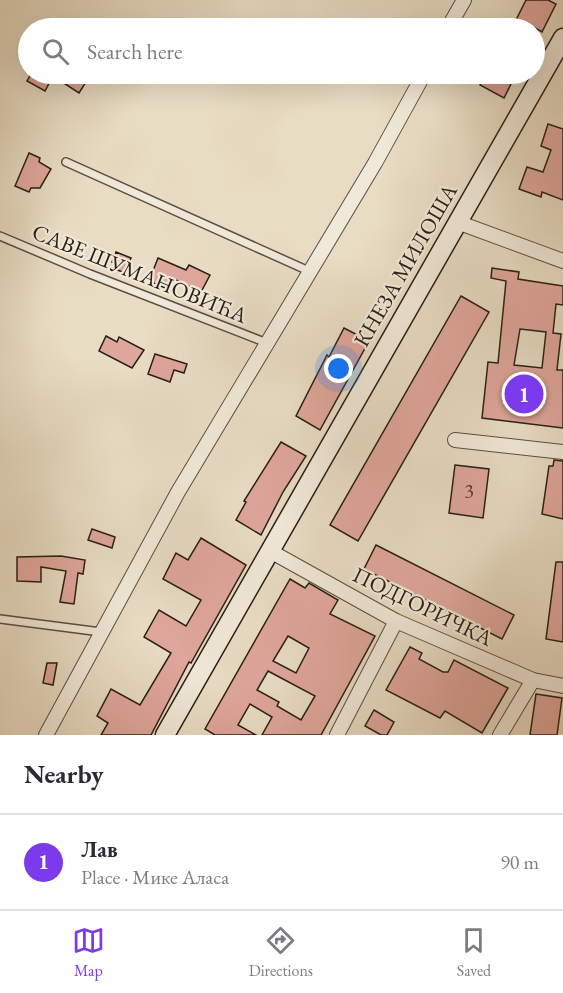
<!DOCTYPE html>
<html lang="en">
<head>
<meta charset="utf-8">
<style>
  body { margin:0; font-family:"EB Garamond",serif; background:#f2f2f3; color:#2b2b33 }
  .you { position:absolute; left:339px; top:369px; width:21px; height:21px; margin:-15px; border:4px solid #fff; border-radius:50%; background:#1a73e8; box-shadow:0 0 0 9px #1a73e833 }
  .badge { display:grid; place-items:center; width:39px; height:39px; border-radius:50%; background:#7c3aed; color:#fff; font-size:20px; font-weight:700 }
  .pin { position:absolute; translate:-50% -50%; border:3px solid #fff; box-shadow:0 2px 6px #0006 }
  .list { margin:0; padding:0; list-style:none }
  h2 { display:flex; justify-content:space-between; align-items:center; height:78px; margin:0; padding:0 24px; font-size:26px }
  h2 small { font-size:20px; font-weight:400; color:#7c7c81 }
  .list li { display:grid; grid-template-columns:39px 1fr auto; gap:18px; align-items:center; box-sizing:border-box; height:96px; padding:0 24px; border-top:2px solid #e1e1e2 }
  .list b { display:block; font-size:22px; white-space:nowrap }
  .list p { margin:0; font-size:20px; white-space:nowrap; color:#7c7c81 }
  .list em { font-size:20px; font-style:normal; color:#7c7c81 }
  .icon { flex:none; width:33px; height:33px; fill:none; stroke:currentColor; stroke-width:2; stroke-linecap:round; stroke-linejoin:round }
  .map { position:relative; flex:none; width:563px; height:735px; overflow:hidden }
  .search { position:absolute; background:#fff; box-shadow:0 6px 24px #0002; left:18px; right:18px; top:18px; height:66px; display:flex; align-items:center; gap:15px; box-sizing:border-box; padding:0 21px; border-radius:33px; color:#7c7c81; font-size:22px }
  .sheet { height:174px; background:#fff }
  nav { display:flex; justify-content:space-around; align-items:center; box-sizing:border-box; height:84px; border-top:2px solid #e1e1e2; background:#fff; font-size:16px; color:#7c7c81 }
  nav a { display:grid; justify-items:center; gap:3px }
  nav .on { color:#7c3aed }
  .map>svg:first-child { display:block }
</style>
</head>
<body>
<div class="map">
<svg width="563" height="735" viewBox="0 0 563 735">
  <rect width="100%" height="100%" fill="#e8dcc3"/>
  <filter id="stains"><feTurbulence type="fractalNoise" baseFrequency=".00333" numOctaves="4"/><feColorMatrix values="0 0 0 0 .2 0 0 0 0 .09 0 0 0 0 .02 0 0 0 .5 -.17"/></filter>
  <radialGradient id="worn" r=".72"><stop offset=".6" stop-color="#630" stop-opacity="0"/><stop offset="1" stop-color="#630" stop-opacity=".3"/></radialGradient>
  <g fill="#dfa69b" stroke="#2a1e16" stroke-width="1.5" fill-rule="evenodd">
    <polygon points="526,0 548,0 556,4 542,32 535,28 512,28"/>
    <polygon points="31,74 91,74 79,93 53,76 45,91 27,81"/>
    <polygon points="485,74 516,74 504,98 480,85"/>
    <polygon points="548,124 563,129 563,200 542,192 541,197 519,189 527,167 543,172 551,150 541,146"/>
    <polygon points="29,153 40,158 39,162 51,169 40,188 31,188 29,192 15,186"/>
    <polygon points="116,252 131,258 125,273 115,269 117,264 112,262"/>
    <polygon points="158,258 186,270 189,265 210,275 201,292 174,279 170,290 149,281"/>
    <path d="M492 268 519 272 518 279 563 286V305L556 304 553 333 561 334 557 370H563V428L482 418 488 362 498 363 506 281 491 278ZM520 329 546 332 542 368 514 365Z"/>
    <polygon points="461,296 489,312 358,541 330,525"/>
    <polygon points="344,328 369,341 320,430 296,416 327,355 329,357"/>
    <polygon points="106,336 117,342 119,337 144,350 132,368 99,351"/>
    <polygon points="155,354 187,364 184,373 174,370 170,382 148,374"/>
    <polygon points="281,442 306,456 283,492 261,535 236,520 246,502 244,501"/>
    <polygon points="554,460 563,461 563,519 542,514 549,466 553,466"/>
    <polygon points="455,465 489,469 483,518 449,513"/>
    <polygon points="92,529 115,537 112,548 88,540"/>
    <polygon points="201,538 246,565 191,663 189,662 151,735 101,735 108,723 97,716 111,689 140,705 171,653 144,637 159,610 186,626 201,600 163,579 176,553 188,560"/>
    <polygon points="376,545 514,615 502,639 364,569"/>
    <polygon points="61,556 85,560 83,574 78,573 74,604 60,602 66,571 41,567 41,582 17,581 17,557"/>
    <polygon points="556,562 563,562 563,642 546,639"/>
    <path d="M290 579 305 588 309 583 338 600 330 614 375 636 321 735H262L272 717 250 704 238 725 256 735H215L205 729ZM288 636 309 648 296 673 273 661ZM268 671 315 696 301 720 277 706 279 702 257 690Z"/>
    <polygon points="410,647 422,653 419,659 443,672 448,672 454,660 508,688 482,733 445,711 440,718 386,690"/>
    <polygon points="47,663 57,663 53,685 43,683"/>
    <polygon points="536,694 562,698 557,735 530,735"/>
    <polygon points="374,710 394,722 387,735 381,735 365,726"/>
  </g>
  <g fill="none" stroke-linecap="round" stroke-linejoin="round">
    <g stroke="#5a4e41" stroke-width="10">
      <g id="service">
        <polyline points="66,162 311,272"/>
        <polyline points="0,236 90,274 267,343"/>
        <polyline points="0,619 101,632"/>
      </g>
    </g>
    <g stroke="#5a4e41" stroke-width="16">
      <g id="minor">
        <polyline points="448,28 464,0"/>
        <polyline points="457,222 563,261"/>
        <polyline points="455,440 563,452"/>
        <polyline points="270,551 396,621 533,680 563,686"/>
        <polyline points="46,735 178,492 375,163 424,74"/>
        <polyline points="337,735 396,621"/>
        <polyline points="500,735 533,680"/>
      </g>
    </g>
    <g stroke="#2a1e16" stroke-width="21">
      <polyline id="secondary" points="165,735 563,38"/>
    </g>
    <use href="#service" stroke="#f0e8d8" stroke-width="7"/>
    <use href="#minor" stroke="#f0e8d8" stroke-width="14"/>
    <use href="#secondary" stroke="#f0e8d8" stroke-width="18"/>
  </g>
  <g text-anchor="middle" stroke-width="4.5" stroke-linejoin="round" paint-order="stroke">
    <g font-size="20" fill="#574037">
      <text x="469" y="498">3</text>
    </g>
    <g font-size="22" fill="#2a1e16" stroke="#f0e8d8">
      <text transform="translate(405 265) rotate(-60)" y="8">КНЕЗА МИЛОША</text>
      <text transform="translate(140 273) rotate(22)" y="8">САВЕ ШУМАНОВИЋА</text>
      <text transform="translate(423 606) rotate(26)" y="8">ПОДГОРИЧКА</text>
    </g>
  </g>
  <rect width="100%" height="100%" filter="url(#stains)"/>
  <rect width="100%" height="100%" fill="url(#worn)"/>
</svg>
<div class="you"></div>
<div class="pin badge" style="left:524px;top:394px">1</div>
<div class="search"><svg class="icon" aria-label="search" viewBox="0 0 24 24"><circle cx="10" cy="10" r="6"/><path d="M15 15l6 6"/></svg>Search here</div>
</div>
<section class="sheet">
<h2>Nearby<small></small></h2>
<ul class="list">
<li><span class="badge">1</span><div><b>Лав</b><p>Place · Мике Аласа</p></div><em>90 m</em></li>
</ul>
</section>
<nav>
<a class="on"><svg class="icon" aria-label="map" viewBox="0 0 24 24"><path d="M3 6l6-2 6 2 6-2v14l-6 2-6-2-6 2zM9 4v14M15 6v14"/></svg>Map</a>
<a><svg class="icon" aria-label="directions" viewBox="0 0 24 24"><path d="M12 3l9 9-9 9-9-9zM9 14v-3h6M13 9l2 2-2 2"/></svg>Directions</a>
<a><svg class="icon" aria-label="saved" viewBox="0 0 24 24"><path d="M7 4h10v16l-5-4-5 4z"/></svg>Saved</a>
</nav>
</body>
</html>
